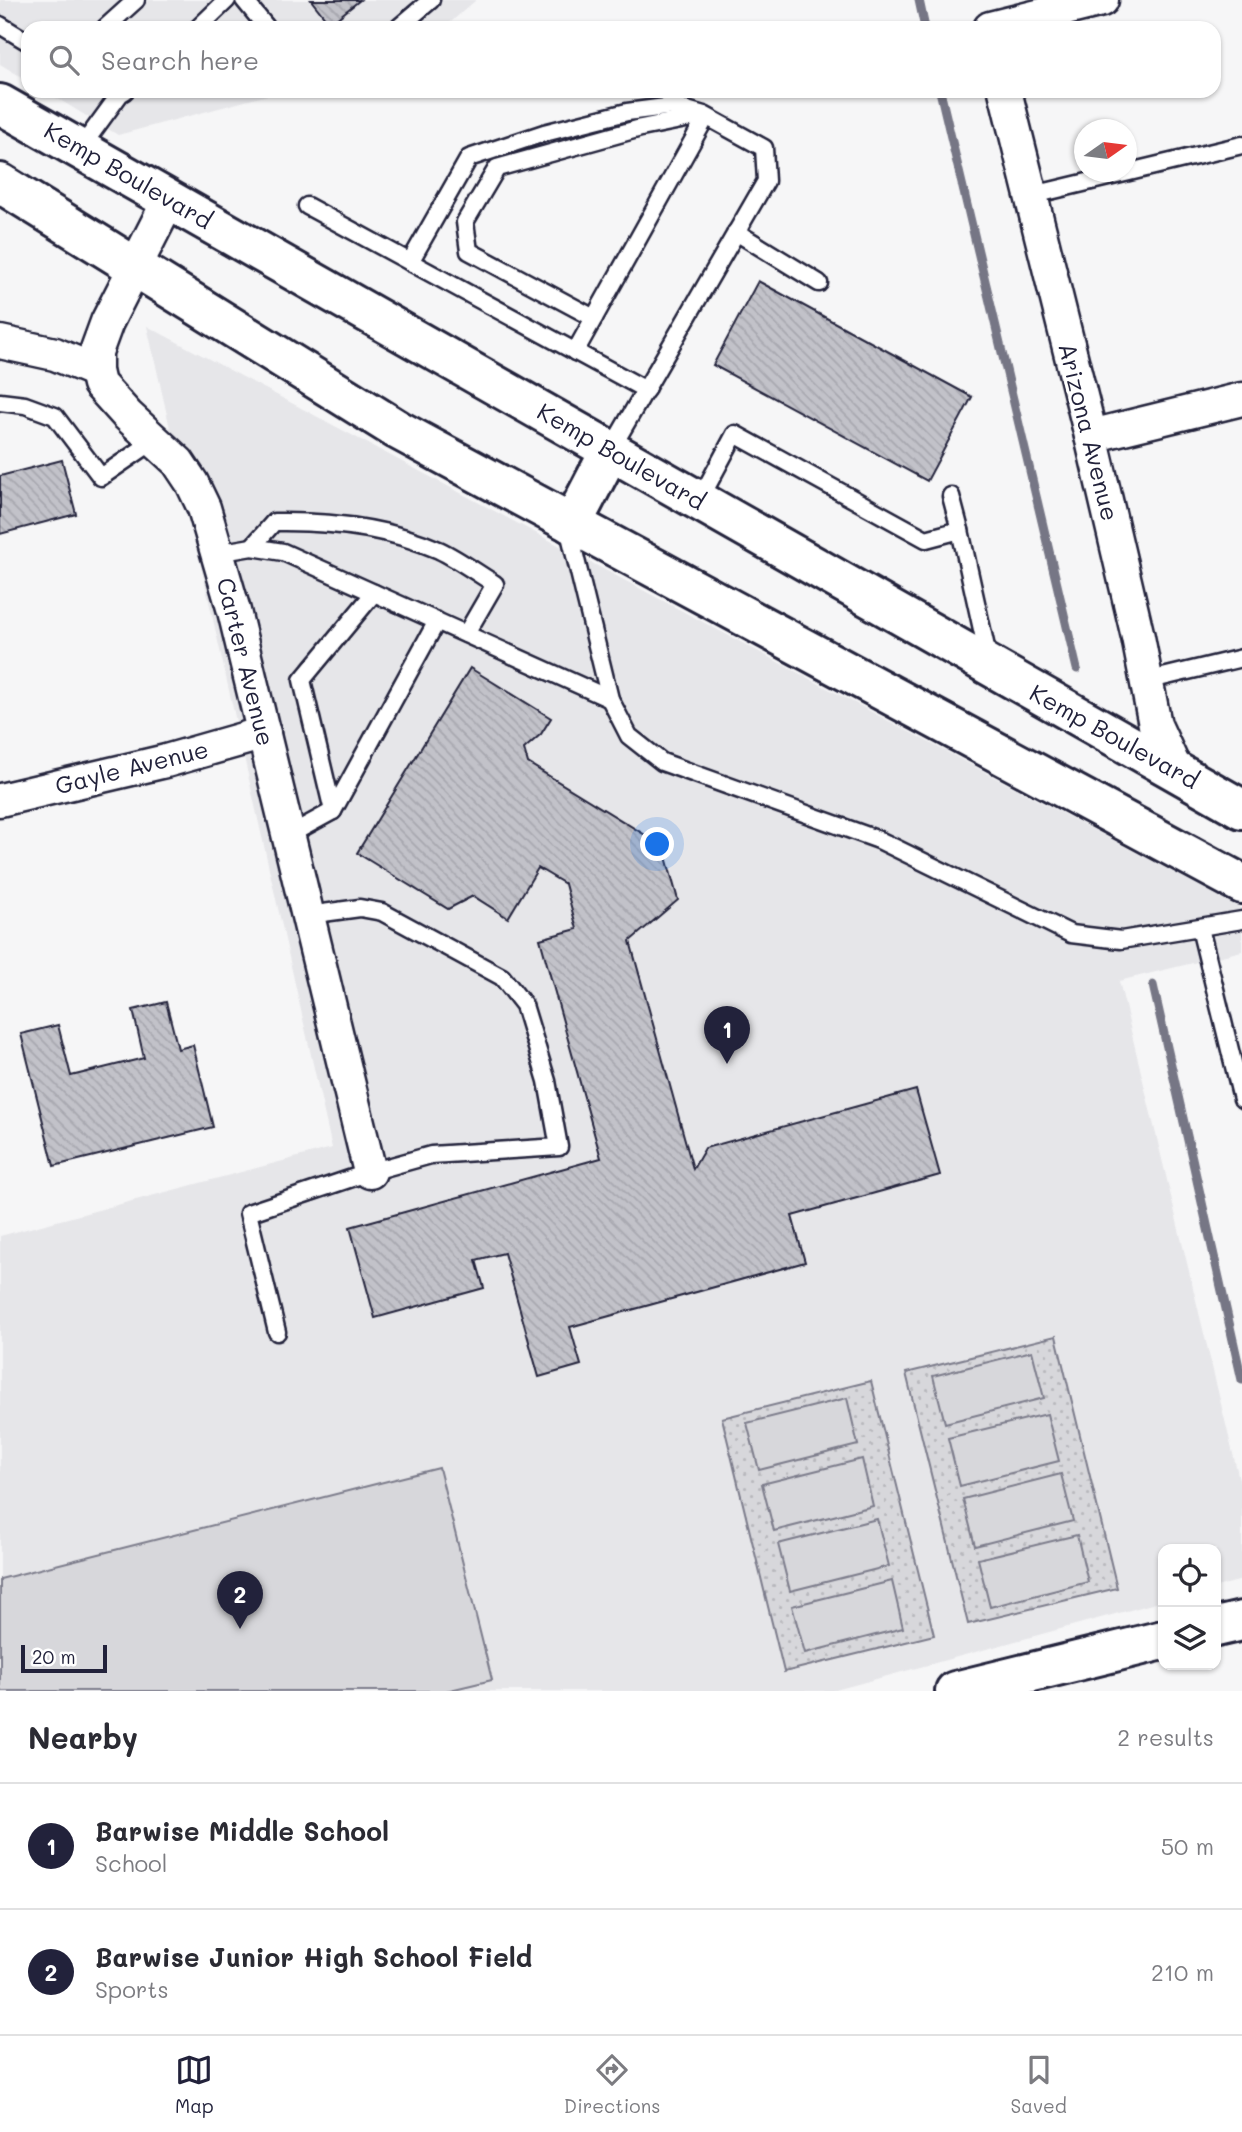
<!DOCTYPE html>
<html lang="en">
<head>
<meta charset="utf-8">
<style>
  body { margin:0; font-family:Mali,sans-serif; background:#f7f7f7; color:#2b2b33 }
  .controls { position:absolute; right:21px; bottom:21px; display:grid; overflow:hidden; border-radius:14px; box-shadow:0 2px 5px #0004 }
  .controls button { width:63px; height:63px; display:grid; place-items:center; padding:0; border:0; border-bottom:2px solid #e1e1e2; background:#fff; color:#2b2b33; font:35px sans-serif }
  .compass { position:absolute; left:1074px; top:119px; width:63px; height:63px; border-radius:50%; background:#fff; box-shadow:0 2px 5px #0004; rotate:76deg }
  .scale { position:absolute; left:21px; bottom:18px; width:86px; box-sizing:border-box; padding-left:7px; border:4px solid #22223b; border-top:0; font-size:19px; line-height:24px; white-space:nowrap; color:#22223b; -webkit-text-stroke:5px #fff; paint-order:stroke }
  .you { position:absolute; left:658px; top:845px; width:24px; height:24px; margin:-18px; border:5px solid #fff; border-radius:50%; background:#1a73e8; box-shadow:0 0 0 10px #1a73e833 }
  .badge { display:grid; place-items:center; width:46px; height:46px; border-radius:50%; background:#22223b; color:#fff; font-size:23px; font-weight:700 }
  .pin { position:absolute; translate:-50% -58px; filter:drop-shadow(0 2px 4px #0008) }
  .pin::after { content:''; position:absolute; top:37px; width:24px; height:21px; background:inherit; clip-path:polygon(0 0,100% 0,50% 100%) }
  .list { margin:0; padding:0; list-style:none }
  h2 { display:flex; justify-content:space-between; align-items:center; height:91px; margin:0; padding:0 28px; font-size:30px }
  h2 small { font-size:23px; font-weight:400; color:#7c7c81 }
  .list li { display:grid; grid-template-columns:46px 1fr auto; gap:21px; align-items:center; box-sizing:border-box; height:126px; padding:0 28px; border-top:2px solid #e1e1e2 }
  .list b { display:block; font-size:26px; white-space:nowrap }
  .list p { margin:0; font-size:23px; white-space:nowrap; color:#7c7c81 }
  .list em { font-size:23px; font-style:normal; color:#7c7c81 }
  .icon { flex:none; width:38px; height:38px; fill:none; stroke:currentColor; stroke-width:2; stroke-linecap:round; stroke-linejoin:round }
  .map { position:relative; flex:none; width:1242px; height:1691px; overflow:hidden }
  .search { position:absolute; background:#fff; box-shadow:0 2px 5px #0004; left:21px; right:21px; top:21px; height:77px; display:flex; align-items:center; gap:18px; box-sizing:border-box; padding:0 24px; border-radius:21px; color:#7c7c81; font-size:26px }
  .sheet { height:343px; background:#fff }
  nav { display:flex; justify-content:space-around; align-items:center; box-sizing:border-box; height:98px; border-top:2px solid #e1e1e2; background:#fff; font-size:19px; color:#7c7c81 }
  nav a { display:grid; justify-items:center; gap:4px }
  nav .on { color:#22223b }
  .map>svg:first-child { display:block }
</style>
</head>
<body>
<div class="map">
<svg width="1242" height="1691" viewBox="0 0 1242 1691">
  <defs>
    <pattern id="grass-dots" width="8" height="8" patternUnits="userSpaceOnUse" patternTransform="scale(1.75)"><rect width="8" height="8" fill="#d7d7db"/><path d="M2 2h.1M6 6h.1" fill="none" stroke="#b8b8bd" stroke-width="1.8" stroke-linecap="round"/></pattern>
    <pattern id="building-back-hatch" width="6" height="6" patternUnits="userSpaceOnUse" patternTransform="scale(1.75)"><rect width="6" height="6" fill="#c2c2c9"/><path d="M-1 5l2 2M0 0l6 6M5-1l2 2" fill="none" stroke="#a6a6ae"/></pattern>
  </defs>
  <rect width="100%" height="100%" fill="#f6f6f7"/>
  <filter id="ink" filterUnits="userSpaceOnUse"><feTurbulence type="fractalNoise" baseFrequency=".0143" numOctaves="2"/><feDisplacementMap in="SourceGraphic" scale="14" xChannelSelector="R" yChannelSelector="G"/><feConvolveMatrix kernelMatrix="1 2 1 2 8 2 1 2 1" color-interpolation-filters="sRGB"/></filter>
  <g filter="url(#ink)">
    <g fill="#e6e6e9">
      <polygon points="0,0 476,0 444,28 28,28 28,81 0,64"/>
      <polygon points="45,91 283,91 118,135"/>
      <polygon points="147,326 1242,909 1242,951 1119,981 1242,1491 1242,1580 1216,1587 1216,1549 1163,1549 1163,1601 832,1691 0,1691 0,1236 332,1148"/>
    </g>
    <g fill="url(#grass-dots)" stroke="#7c7c8b" stroke-width="2">
      <polygon points="1056,1336 1117,1588 968,1624 906,1373"/>
      <polygon points="871,1381 934,1635 784,1672 722,1418"/>
    </g>
    <g fill="#d7d7db" stroke="#7c7c8b" stroke-width="2">
      <polygon points="1032,1351 1044,1398 945,1423 933,1376"/>
      <polygon points="847,1398 858,1445 759,1470 747,1423"/>
      <polygon points="1047,1414 1059,1461 960,1486 948,1438"/>
      <polygon points="862,1459 873,1506 774,1531 762,1484"/>
      <polygon points="439,1468 492,1680 446,1691 0,1691 0,1579"/>
      <polygon points="1061,1474 1073,1521 975,1546 963,1499"/>
      <polygon points="877,1519 889,1566 790,1591 778,1544"/>
      <polygon points="1077,1535 1088,1582 990,1607 978,1559"/>
      <polygon points="892,1581 903,1628 805,1653 792,1606"/>
    </g>
    <g fill="none" stroke-linecap="round" stroke-linejoin="round">
      <g stroke="#767685" stroke-width="9">
        <polyline points="919,0 925,28"/>
        <polyline points="940,91 1077,669"/>
        <polyline points="1153,985 1242,1380"/>
      </g>
    </g>
    <g fill="url(#building-back-hatch)" stroke="#22223b" stroke-width="2">
      <polygon points="311,0 360,0 330,24"/>
      <polygon points="758,281 972,397 927,481 713,365"/>
      <polygon points="62,460 76,514 0,534 0,476"/>
      <polygon points="470,668 551,718 541,734 524,749 528,763 663,846 678,900 630,941 693,1169 705,1148 916,1090 940,1175 792,1216 805,1262 570,1327 581,1365 539,1377 504,1253 476,1260 484,1288 375,1318 350,1227 601,1158 540,939 577,929 565,884 538,868 508,918 473,896 448,909 357,853"/>
      <polygon points="166,1002 178,1049 193,1045 213,1127 54,1166 21,1034 58,1025 71,1076 144,1058 133,1010"/>
    </g>
    <g fill="none" stroke-linecap="round" stroke-linejoin="round">
      <g stroke="#22223b" stroke-width="21">
        <g id="service">
          <polyline points="244,0 267,28"/>
          <polyline points="0,25 28,42"/>
          <polyline points="105,28 136,0"/>
          <polyline points="198,28 227,0"/>
          <polyline points="398,28 431,0"/>
          <polyline points="80,149 120,94 125,91"/>
          <polyline points="1029,196 1242,145"/>
          <polyline points="307,206 646,390"/>
          <polyline points="736,232 819,283"/>
          <polyline points="410,262 469,158 544,133 627,112 673,106 704,115 764,148 766,181 610,451"/>
          <polyline points="594,318 469,251 465,222 497,168 641,128 701,116"/>
          <polyline points="575,352 706,117"/>
          <polyline points="0,402 25,405 55,416 101,477 155,440"/>
          <polyline points="951,496 960,530"/>
          <polyline points="699,501 735,434 926,539 960,530 989,661"/>
          <polyline points="568,527 610,699 629,736 662,762 879,840 1071,934 1121,940 1242,920"/>
          <path d="M252 547 274 522C330 521 387 527 439 550 458 559 477 573 495 584L466 634"/>
          <polyline points="217,553 252,547 283,552 610,699"/>
          <polyline points="1146,681 1242,658"/>
          <polyline points="333,811 302,680 374,593"/>
          <polyline points="289,835 333,811 437,621"/>
          <polyline points="1200,928 1242,1099"/>
          <polyline points="277,1332 248,1213 370,1172 431,1155 559,1147 547,1081 524,1005 502,977 382,912 360,908 308,915"/>
        </g>
      </g>
      <g stroke="#22223b" stroke-width="37">
        <g id="minor">
          <polyline points="990,28 1102,0"/>
          <polyline points="1005,91 1091,436 1138,637 1155,725 1176,771"/>
          <polyline points="169,200 107,322 96,352 96,371 99,384 127,415 178,462 192,483 204,508 234,611 370,1172"/>
          <polyline points="0,342 55,354 96,371"/>
          <polyline points="1091,436 1242,399"/>
          <polyline points="0,800 166,761 264,733"/>
        </g>
      </g>
      <g stroke="#22223b" stroke-width="44">
        <g id="tertiary">
          <polyline points="1216,1627 1242,1621"/>
          <polyline points="955,1691 1163,1640"/>
        </g>
      </g>
      <g stroke="#22223b" stroke-width="44">
        <g id="secondary">
          <polyline points="0,104 1242,809"/>
          <polyline points="0,183 398,430 1242,884"/>
          <polyline points="572,524 610,451"/>
        </g>
      </g>
      <use href="#service" stroke="#fff" stroke-width="16"/>
      <use href="#minor" stroke="#fff" stroke-width="32"/>
      <use href="#tertiary" stroke="#fff" stroke-width="38"/>
      <use href="#secondary" stroke="#fff" stroke-width="38"/>
    </g>
  </g>
  <g text-anchor="middle" stroke-width="6" stroke-linejoin="round" paint-order="stroke">
    <g font-size="24" fill="#22223b" stroke="#fff">
      <text transform="translate(128 176) rotate(30)" y="8">Kemp Boulevard</text>
      <text transform="translate(1088 432) rotate(76)" y="8">Arizona Avenue</text>
      <text transform="translate(621 457) rotate(30)" y="8">Kemp Boulevard</text>
      <text transform="translate(245 662) rotate(76)" y="8">Carter Avenue</text>
      <text transform="translate(1114 737) rotate(29)" y="8">Kemp Boulevard</text>
      <text transform="translate(132 768) rotate(-14)" y="8">Gayle Avenue</text>
    </g>
  </g>
</svg>
<div class="controls">
<button><svg class="icon" aria-label="locate" viewBox="0 0 24 24"><circle cx="12" cy="12" r="6"/><path d="M12 2v4M12 18v4M2 12h4M18 12h4"/></svg></button>
<button><svg class="icon" aria-label="layers" viewBox="0 0 24 24"><path d="M12 4l9 5-9 5-9-5zM3 14l9 5 9-5"/></svg></button>
</div>
<svg class="compass" viewBox="-18 -18 36 36"><path d="M0-13l5 13h-10z" fill="#e53935"/><path d="M0 13l5-13h-10z" fill="#7c7c81"/></svg>
<div class="scale">20 m</div>
<div class="you"></div>
<div class="pin badge" style="left:727px;top:1064px">1</div>
<div class="pin badge" style="left:240px;top:1629px">2</div>
<div class="search"><svg class="icon" aria-label="search" viewBox="0 0 24 24"><circle cx="10" cy="10" r="6"/><path d="M15 15l6 6"/></svg>Search here</div>
</div>
<section class="sheet">
<h2>Nearby<small>2 results</small></h2>
<ul class="list">
<li><span class="badge">1</span><div><b>Barwise Middle School</b><p>School</p></div><em>50 m</em></li>
<li><span class="badge">2</span><div><b>Barwise Junior High School Field</b><p>Sports</p></div><em>210 m</em></li>
</ul>
</section>
<nav>
<a class="on"><svg class="icon" aria-label="map" viewBox="0 0 24 24"><path d="M3 6l6-2 6 2 6-2v14l-6 2-6-2-6 2zM9 4v14M15 6v14"/></svg>Map</a>
<a><svg class="icon" aria-label="directions" viewBox="0 0 24 24"><path d="M12 3l9 9-9 9-9-9zM9 14v-3h6M13 9l2 2-2 2"/></svg>Directions</a>
<a><svg class="icon" aria-label="saved" viewBox="0 0 24 24"><path d="M7 4h10v16l-5-4-5 4z"/></svg>Saved</a>
</nav>
</body>
</html>
